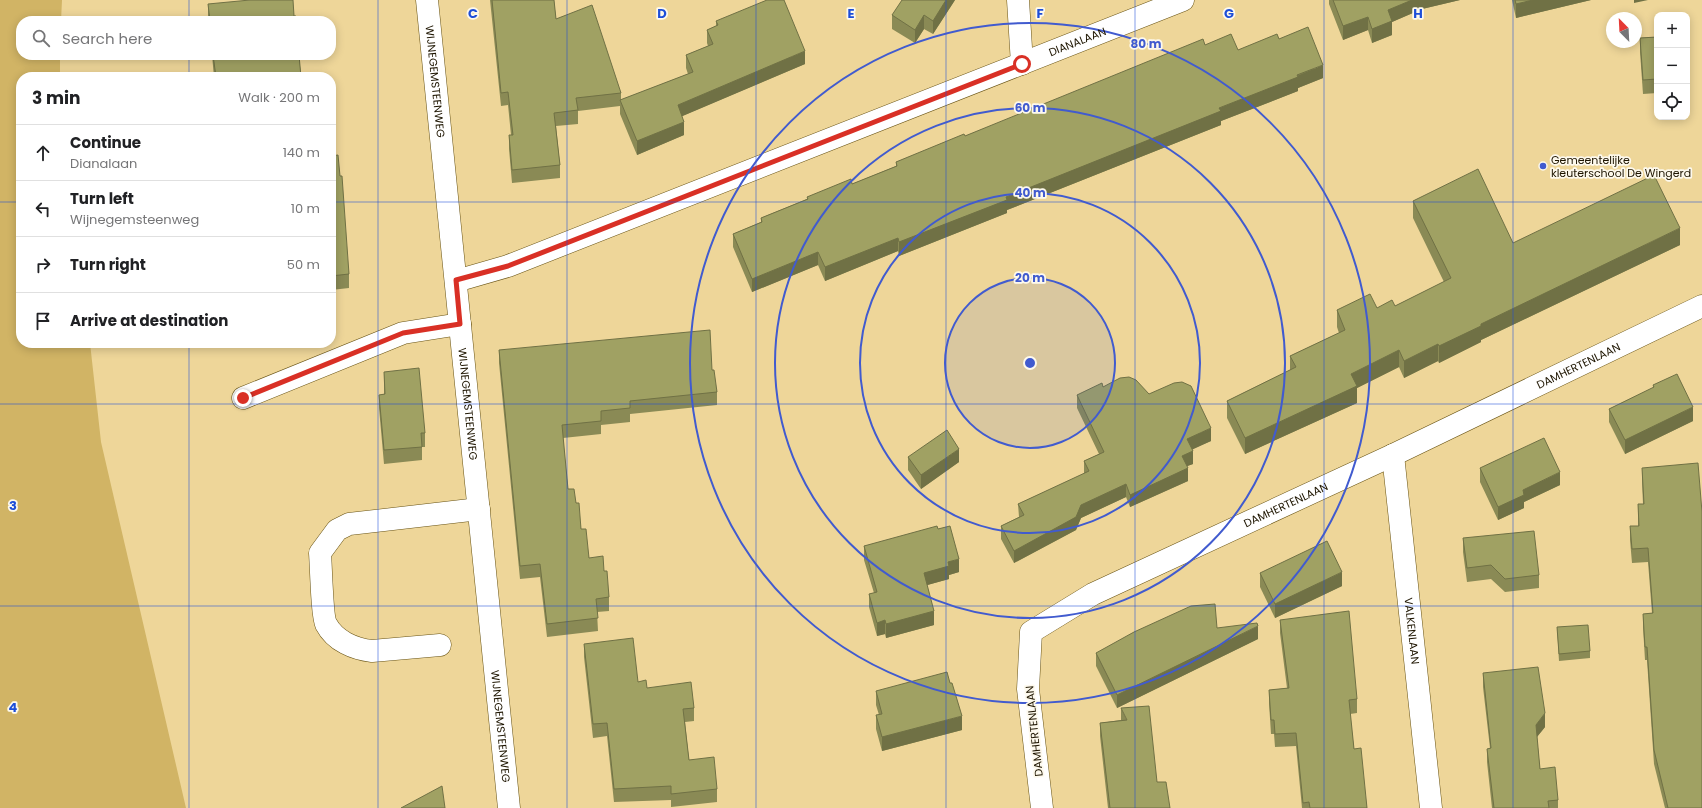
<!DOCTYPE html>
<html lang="en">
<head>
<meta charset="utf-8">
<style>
  body { margin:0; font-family:Poppins,sans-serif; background:#f2f2f2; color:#202124 }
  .controls { position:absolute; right:12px; top:12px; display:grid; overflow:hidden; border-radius:8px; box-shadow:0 2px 10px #0003 }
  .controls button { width:36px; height:36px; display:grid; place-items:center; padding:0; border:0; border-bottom:1px solid #e0e0e0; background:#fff; color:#202124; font:20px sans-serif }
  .compass { position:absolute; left:1606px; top:12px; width:36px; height:36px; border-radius:50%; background:#fff; box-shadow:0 2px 10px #0003; rotate:336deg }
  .stop { position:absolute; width:12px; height:12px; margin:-9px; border:3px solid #d93025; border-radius:50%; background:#fff }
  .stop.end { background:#d93025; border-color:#fff; box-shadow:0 1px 4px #0008 }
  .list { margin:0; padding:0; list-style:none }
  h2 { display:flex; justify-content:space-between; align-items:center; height:52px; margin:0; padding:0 16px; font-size:17px }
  h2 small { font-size:13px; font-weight:400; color:#757577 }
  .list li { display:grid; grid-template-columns:26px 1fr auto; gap:12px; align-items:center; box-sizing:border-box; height:56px; padding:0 16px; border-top:1px solid #e0e0e0 }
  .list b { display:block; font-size:15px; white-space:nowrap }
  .list p { margin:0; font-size:13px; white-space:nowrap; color:#757577 }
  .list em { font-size:13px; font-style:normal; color:#757577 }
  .icon { flex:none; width:22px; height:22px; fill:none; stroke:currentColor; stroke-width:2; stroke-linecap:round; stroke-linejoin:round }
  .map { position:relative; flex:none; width:1702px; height:808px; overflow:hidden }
  .search { position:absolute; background:#fff; box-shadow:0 2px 10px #0003; left:16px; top:16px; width:320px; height:44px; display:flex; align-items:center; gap:10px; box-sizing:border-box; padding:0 14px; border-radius:16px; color:#757577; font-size:15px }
  .panel { position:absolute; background:#fff; box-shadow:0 2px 10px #0003; left:16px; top:72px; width:320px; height:276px; border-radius:16px }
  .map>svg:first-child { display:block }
</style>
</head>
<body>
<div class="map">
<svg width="1702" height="808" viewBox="0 0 1702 808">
  <rect width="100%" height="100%" fill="#eed699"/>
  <polygon fill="#d1b465" points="0,0 62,0 61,21 21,21 21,55 60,55 60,77 21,77 21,343 90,343 101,442 186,808 0,808"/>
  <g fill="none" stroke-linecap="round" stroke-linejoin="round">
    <g stroke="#685314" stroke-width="23">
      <g id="minor">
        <path id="s1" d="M427 0 509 808"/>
        <polyline points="1018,0 1022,64"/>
        <path id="s2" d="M456 281 508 266 1183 0"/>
        <polyline points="243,398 403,333 460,324"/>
        <path id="s3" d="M1393 455 1431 808"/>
        <path d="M440 645 372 651C354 649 335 641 326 624 322 616 321 565 320 553L337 530 349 524 479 509"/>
        <path id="s4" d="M1042 808 1028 689 1031 632 1093 594 1393 455 1702 306"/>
      </g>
    </g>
    <use href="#minor" stroke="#fff" stroke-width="22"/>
  </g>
  <g fill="#8a8a55">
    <polygon points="490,0 554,0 556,19 621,93 621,100 688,74 686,68 686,55 708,46 707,43 707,30 716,26 716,21 805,64 682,116 684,135 637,155 620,114 620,106 578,111 578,124 556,126 560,165 560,178 512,183 509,149 509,135 511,135 508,105 501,106"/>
    <polygon points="955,0 933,34 924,29 915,43 892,29 892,15"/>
    <polygon points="1329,0 1460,0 1422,9 1392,22 1392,35 1372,43 1368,30 1343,40 1329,4"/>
    <polygon points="1512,0 1591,0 1516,18"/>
    <polygon points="208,4 294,16 296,21 208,21"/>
    <polygon points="1657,37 1657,93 1643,94 1640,52 1640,38"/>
    <polygon points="1279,39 1323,78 1298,88 1298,91 1221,121 1221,125 1007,210 1007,213 899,256 898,251 825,281 818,265 752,292 733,247 733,234 761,222 761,218 807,199 807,197 852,184 896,166 896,162 965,136 1205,45 1238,50"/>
    <polygon points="212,55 299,55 301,77 214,77"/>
    <polygon points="331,156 349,274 349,288 331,290"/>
    <polygon points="1413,201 1513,243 1680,245 1481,340 1481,342 1439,363 1438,361 1404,378 1399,367 1357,388 1357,403 1245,454 1227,418 1227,401 1290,370 1290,356 1339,333 1337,327 1337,310 1377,308 1395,306 1444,282 1413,218"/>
    <polygon points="499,350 712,370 717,392 717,405 630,414 630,422 601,425 601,434 563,438 568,489 576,503 581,529 589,558 604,571 609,597 609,611 597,612 598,631 547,637 540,577 520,579 499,363"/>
    <polygon points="384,372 425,433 425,447 422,447 422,460 384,464 379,408 379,395 384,394"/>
    <polygon points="1653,385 1693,421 1625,454 1609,422 1609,409 1653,388"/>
    <polygon points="1103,387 1149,394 1211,441 1192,449 1193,464 1187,466 1188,481 1130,507 1126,497 1081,518 1076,530 1014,563 1001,539 1001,526 1019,517 1018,504 1084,474 1084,461 1099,454 1077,408 1077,395"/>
    <polygon points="908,457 959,462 921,489 908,470"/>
    <polygon points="1480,468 1560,485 1524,502 1524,508 1498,520 1480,482"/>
    <polygon points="1642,468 1702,808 1665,808 1654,764 1647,660 1645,660 1643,627 1643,614 1652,613 1648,562 1632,563 1630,540 1630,526 1638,526 1638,504 1643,504 1642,481"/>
    <polygon points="938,529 959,572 949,575 949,579 927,585 934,625 886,638 885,634 877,636 869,607 869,594 874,593 864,560 864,546"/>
    <polygon points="1463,538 1539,575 1539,588 1505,592 1491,579 1467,582 1463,552"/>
    <polygon points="1260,573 1342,586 1275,618 1260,587"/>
    <polygon points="1280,620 1357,699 1357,713 1350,714 1354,749 1367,808 1302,808 1296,746 1275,747 1274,734 1271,734 1269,703 1269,690 1287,688 1280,633"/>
    <polygon points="1557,627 1590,651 1590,658 1559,661"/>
    <polygon points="1217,628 1258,639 1117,708 1096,666 1096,653"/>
    <polygon points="584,644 638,682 647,688 694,708 694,721 685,722 689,760 717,789 717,802 671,807 671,800 614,802 607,736 593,738 584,657"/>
    <polygon points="1483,673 1545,727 1537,737 1540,769 1558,800 1558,808 1492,808 1487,762 1487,749 1490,748 1483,687"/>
    <polygon points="876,691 962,730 882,751 876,729 876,715 879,715 876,705"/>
    <polygon points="1121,708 1157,782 1170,808 1108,808 1100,736 1100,723 1121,720"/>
  </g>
  <g fill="#707145">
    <polygon points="946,0 955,0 933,34 933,21"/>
    <polygon points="1412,0 1460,0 1422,9 1392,22 1392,35 1372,43 1372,29 1388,10"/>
    <polygon points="1533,0 1591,0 1516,18 1516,4"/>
    <polygon points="1634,0 1648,0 1634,3"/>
    <polygon points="924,15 924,29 915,43 915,30"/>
    <polygon points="1368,17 1368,30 1343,40 1343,26"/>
    <polygon points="805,51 805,64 678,118 678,105"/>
    <polygon points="1323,65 1323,78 1298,88 1298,91 1221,121 1221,125 1007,210 1007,213 899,256 899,242"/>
    <polygon points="684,122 684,135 637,155 637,141"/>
    <polygon points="1680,228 1680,245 1481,340 1481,342 1439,363 1439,346 1481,324"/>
    <polygon points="898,238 898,251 825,281 825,267"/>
    <polygon points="818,252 818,265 752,292 752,279"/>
    <polygon points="1438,344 1438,361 1404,378 1404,361"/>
    <polygon points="1399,350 1399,367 1357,388 1357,403 1245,454 1245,438 1351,374"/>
    <polygon points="1693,407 1693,421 1625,454 1625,440"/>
    <polygon points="1211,428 1211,441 1187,452 1187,439"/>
    <polygon points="959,449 959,462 921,489 921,475"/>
    <polygon points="1193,451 1193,464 1182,468 1182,456"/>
    <polygon points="1188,468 1188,481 1130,507 1130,495"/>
    <polygon points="1560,472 1560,485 1524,502 1524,508 1498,520 1498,507 1523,490"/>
    <polygon points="1126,484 1126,497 1081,518 1076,530 1014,563 1014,551 1081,505"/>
    <polygon points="959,559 959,572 949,575 949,579 924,586 924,573 948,562"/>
    <polygon points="1342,572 1342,586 1275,618 1275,604"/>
    <polygon points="934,611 934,625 886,638 886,624"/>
    <polygon points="885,620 885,634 877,636 877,623"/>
    <polygon points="1258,626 1258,639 1117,708 1117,695"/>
    <polygon points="1545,713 1545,727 1536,738 1536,725"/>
    <polygon points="962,716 962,730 882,751 882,737"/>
  </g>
  <g fill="#a0a163" stroke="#707145">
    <polygon points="250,0 293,0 294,16 296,16 296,21 210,21 208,4"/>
    <polygon points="492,0 554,0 556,19 592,5 621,93 576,98 578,110 554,113 560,165 512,170 509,135 513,135 508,92 501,93"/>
    <polygon points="767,0 784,0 805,51 678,105 684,122 637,141 620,100 693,72 686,55 713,44 707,30 718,25 716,21"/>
    <polygon points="902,0 946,0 933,21 924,15 915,30 892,15"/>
    <polygon points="1333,0 1412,0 1388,10 1392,21 1372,29 1368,17 1343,26"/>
    <polygon points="1515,0 1533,0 1516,4"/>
    <polygon points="1308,27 1323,65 1297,75 1298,77 1219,108 1221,111 1006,197 1007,200 899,242 898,238 825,267 818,252 752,279 733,234 762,222 761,218 808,199 807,197 851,179 852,184 897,166 896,162 964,134 965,136 1203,39 1205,45 1231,34 1238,50 1277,34 1279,39"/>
    <polygon points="1657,37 1657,79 1643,80 1640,38"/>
    <polygon points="213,55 299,55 301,77 216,77"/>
    <polygon points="338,155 340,176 342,176 349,274 331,276 331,156"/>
    <polygon points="1478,169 1513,243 1654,175 1680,228 1481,324 1481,326 1439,346 1438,344 1404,361 1399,350 1351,374 1357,386 1245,438 1227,401 1296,367 1290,356 1345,330 1337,310 1370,294 1377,308 1392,300 1395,306 1451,278 1413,201"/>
    <polygon points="710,330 712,370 714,370 717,392 630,401 630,408 601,411 601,421 562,425 568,489 574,489 576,503 579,503 581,529 586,529 589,558 603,556 604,571 607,571 609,597 596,599 598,618 547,624 540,564 520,566 499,350"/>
    <polygon points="419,368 425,433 421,433 422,447 384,450 379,395 385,394 384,372"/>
    <polygon points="1677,374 1693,407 1625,440 1609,409 1654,387 1653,385"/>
    <polygon points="1129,377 1136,380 1149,394 1174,383 1182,382 1191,386 1211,428 1187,439 1193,451 1182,456 1188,468 1130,495 1126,484 1081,505 1076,517 1014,551 1001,526 1024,515 1018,504 1089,471 1084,461 1104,452 1077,395 1102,383 1103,387 1120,378"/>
    <polygon points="947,430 959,449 921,475 908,457"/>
    <polygon points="1544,438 1560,472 1523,490 1524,495 1498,507 1480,468"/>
    <polygon points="1698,463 1702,512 1702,808 1668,808 1654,750 1647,647 1645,647 1643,614 1653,613 1648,548 1632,549 1630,526 1639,526 1638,504 1644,504 1642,468"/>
    <polygon points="937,526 938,529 950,526 959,559 948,562 949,566 924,573 934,611 886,624 885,620 877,623 869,594 877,592 864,546"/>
    <polygon points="1534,531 1539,575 1505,579 1491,565 1467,568 1463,538"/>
    <polygon points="1327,541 1342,572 1275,604 1260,573"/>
    <polygon points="1215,604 1217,628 1257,623 1258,626 1117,695 1096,653 1134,632 1191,606"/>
    <polygon points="1349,611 1357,699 1349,700 1354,749 1361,748 1367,808 1310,808 1309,802 1303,803 1296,733 1275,734 1274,720 1271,720 1269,690 1289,688 1280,620"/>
    <polygon points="1588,625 1590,651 1559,654 1557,627"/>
    <polygon points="633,638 638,682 646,680 647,688 691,682 694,708 683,709 689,760 714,757 717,789 671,794 671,786 614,789 607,723 593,724 584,644"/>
    <polygon points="1538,667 1545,713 1536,725 1540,769 1555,767 1558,800 1548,801 1549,808 1494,808 1487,749 1491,748 1483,673"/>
    <polygon points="947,672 950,683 952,683 962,716 882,737 876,715 882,714 876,691"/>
    <polygon points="1149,706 1157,782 1166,782 1170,808 1110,808 1100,723 1127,720 1121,708"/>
    <polygon points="442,786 445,808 401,808"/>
  </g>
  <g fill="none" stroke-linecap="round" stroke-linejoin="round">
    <polyline stroke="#d93025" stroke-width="5" points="243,398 403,333 460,324 456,280 508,266 1022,64"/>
  </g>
  <path fill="none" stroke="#1d4ed8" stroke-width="1" stroke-opacity="0.55" d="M189 0V21M378 0V808M567 0V808M756 0V808M946 0V808M1135 0V808M1324 0V808M1513 0V808M189 55V77M0 202H21M331 202H1702M189 343V808M0 404H1702M0 606H1702"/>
  <circle cx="1030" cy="363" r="85" fill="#415bcf" fill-opacity=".12"/>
  <g fill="none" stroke="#415bcf" stroke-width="2">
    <circle cx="1030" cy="363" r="85"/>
    <circle cx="1030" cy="363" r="170"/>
    <circle cx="1030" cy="363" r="255"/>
    <circle cx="1030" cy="363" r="340"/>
  </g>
  <circle fill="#415bcf" stroke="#fdf9ed" stroke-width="1.5" cx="1543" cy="166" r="4"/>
  <g text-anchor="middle" stroke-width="3.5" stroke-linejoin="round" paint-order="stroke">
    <g font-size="11" fill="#1e1500" stroke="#fdf9ed">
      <text dy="4" stroke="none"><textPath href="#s2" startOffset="666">DIANALAAN</textPath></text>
      <text dy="4" stroke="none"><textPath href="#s1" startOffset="82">WIJNEGEMSTEENWEG</textPath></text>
      <text dy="4" stroke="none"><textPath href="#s4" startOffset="786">DAMHERTENLAAN</textPath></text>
      <text dy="4" stroke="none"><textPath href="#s1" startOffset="406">WIJNEGEMSTEENWEG</textPath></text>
      <text dy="4" stroke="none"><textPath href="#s4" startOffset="462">DAMHERTENLAAN</textPath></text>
      <text dy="4" stroke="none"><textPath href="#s3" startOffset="177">VALKENLAAN</textPath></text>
      <text dy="4" stroke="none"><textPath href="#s1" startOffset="730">WIJNEGEMSTEENWEG</textPath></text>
      <text transform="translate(1034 731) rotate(-96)" y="4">DAMHERTENLAAN</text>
    </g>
    <g font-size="11" fill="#1e1500" stroke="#fdf9ed" text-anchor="start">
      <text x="1551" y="164">Gemeentelijke<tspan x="1551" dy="13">kleuterschool De Wingerd</tspan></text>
    </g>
  </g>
  <g font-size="13" text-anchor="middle" font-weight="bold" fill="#1d4ed8" stroke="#fdf9ed" stroke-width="3.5" stroke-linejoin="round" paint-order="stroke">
    <text x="473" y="18">C</text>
    <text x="662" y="18">D</text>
    <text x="851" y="18">E</text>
    <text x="1040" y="18">F</text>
    <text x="1229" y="18">G</text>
    <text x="1418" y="18">H</text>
    <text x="13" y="510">3</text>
    <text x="13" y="712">4</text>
  </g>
  <circle cx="1030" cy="363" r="6" fill="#415bcf" stroke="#fdf9ed" stroke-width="2"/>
  <g font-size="12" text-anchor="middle" font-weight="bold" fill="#415bcf" stroke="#fdf9ed" stroke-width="3.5" stroke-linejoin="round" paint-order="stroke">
    <text x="1146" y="48">80 m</text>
    <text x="1030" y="112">60 m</text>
    <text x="1030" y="197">40 m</text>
    <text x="1030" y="282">20 m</text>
  </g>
</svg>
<div class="controls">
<button>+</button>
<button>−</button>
<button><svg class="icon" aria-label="locate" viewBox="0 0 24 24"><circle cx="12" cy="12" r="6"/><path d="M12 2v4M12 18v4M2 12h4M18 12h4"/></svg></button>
</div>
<svg class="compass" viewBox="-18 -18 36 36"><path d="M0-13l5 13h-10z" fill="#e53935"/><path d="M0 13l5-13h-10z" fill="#757577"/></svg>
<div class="stop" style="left:1022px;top:64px"></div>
<div class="stop end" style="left:243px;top:398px"></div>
<div class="search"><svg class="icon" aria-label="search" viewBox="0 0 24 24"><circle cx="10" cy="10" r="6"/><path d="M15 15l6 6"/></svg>Search here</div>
<section class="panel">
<h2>3 min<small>Walk · 200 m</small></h2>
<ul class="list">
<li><svg class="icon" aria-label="ahead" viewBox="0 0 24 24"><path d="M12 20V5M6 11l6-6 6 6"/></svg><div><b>Continue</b><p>Dianalaan</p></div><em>140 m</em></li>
<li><svg class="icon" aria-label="left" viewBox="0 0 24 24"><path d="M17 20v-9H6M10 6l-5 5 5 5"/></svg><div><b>Turn left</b><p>Wijnegemsteenweg</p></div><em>10 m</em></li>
<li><svg class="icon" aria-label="right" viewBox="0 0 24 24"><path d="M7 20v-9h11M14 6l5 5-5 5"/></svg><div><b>Turn right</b></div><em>50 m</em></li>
<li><svg class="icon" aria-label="arrive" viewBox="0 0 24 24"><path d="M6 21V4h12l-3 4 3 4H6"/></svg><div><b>Arrive at destination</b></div></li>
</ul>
</section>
</div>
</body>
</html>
